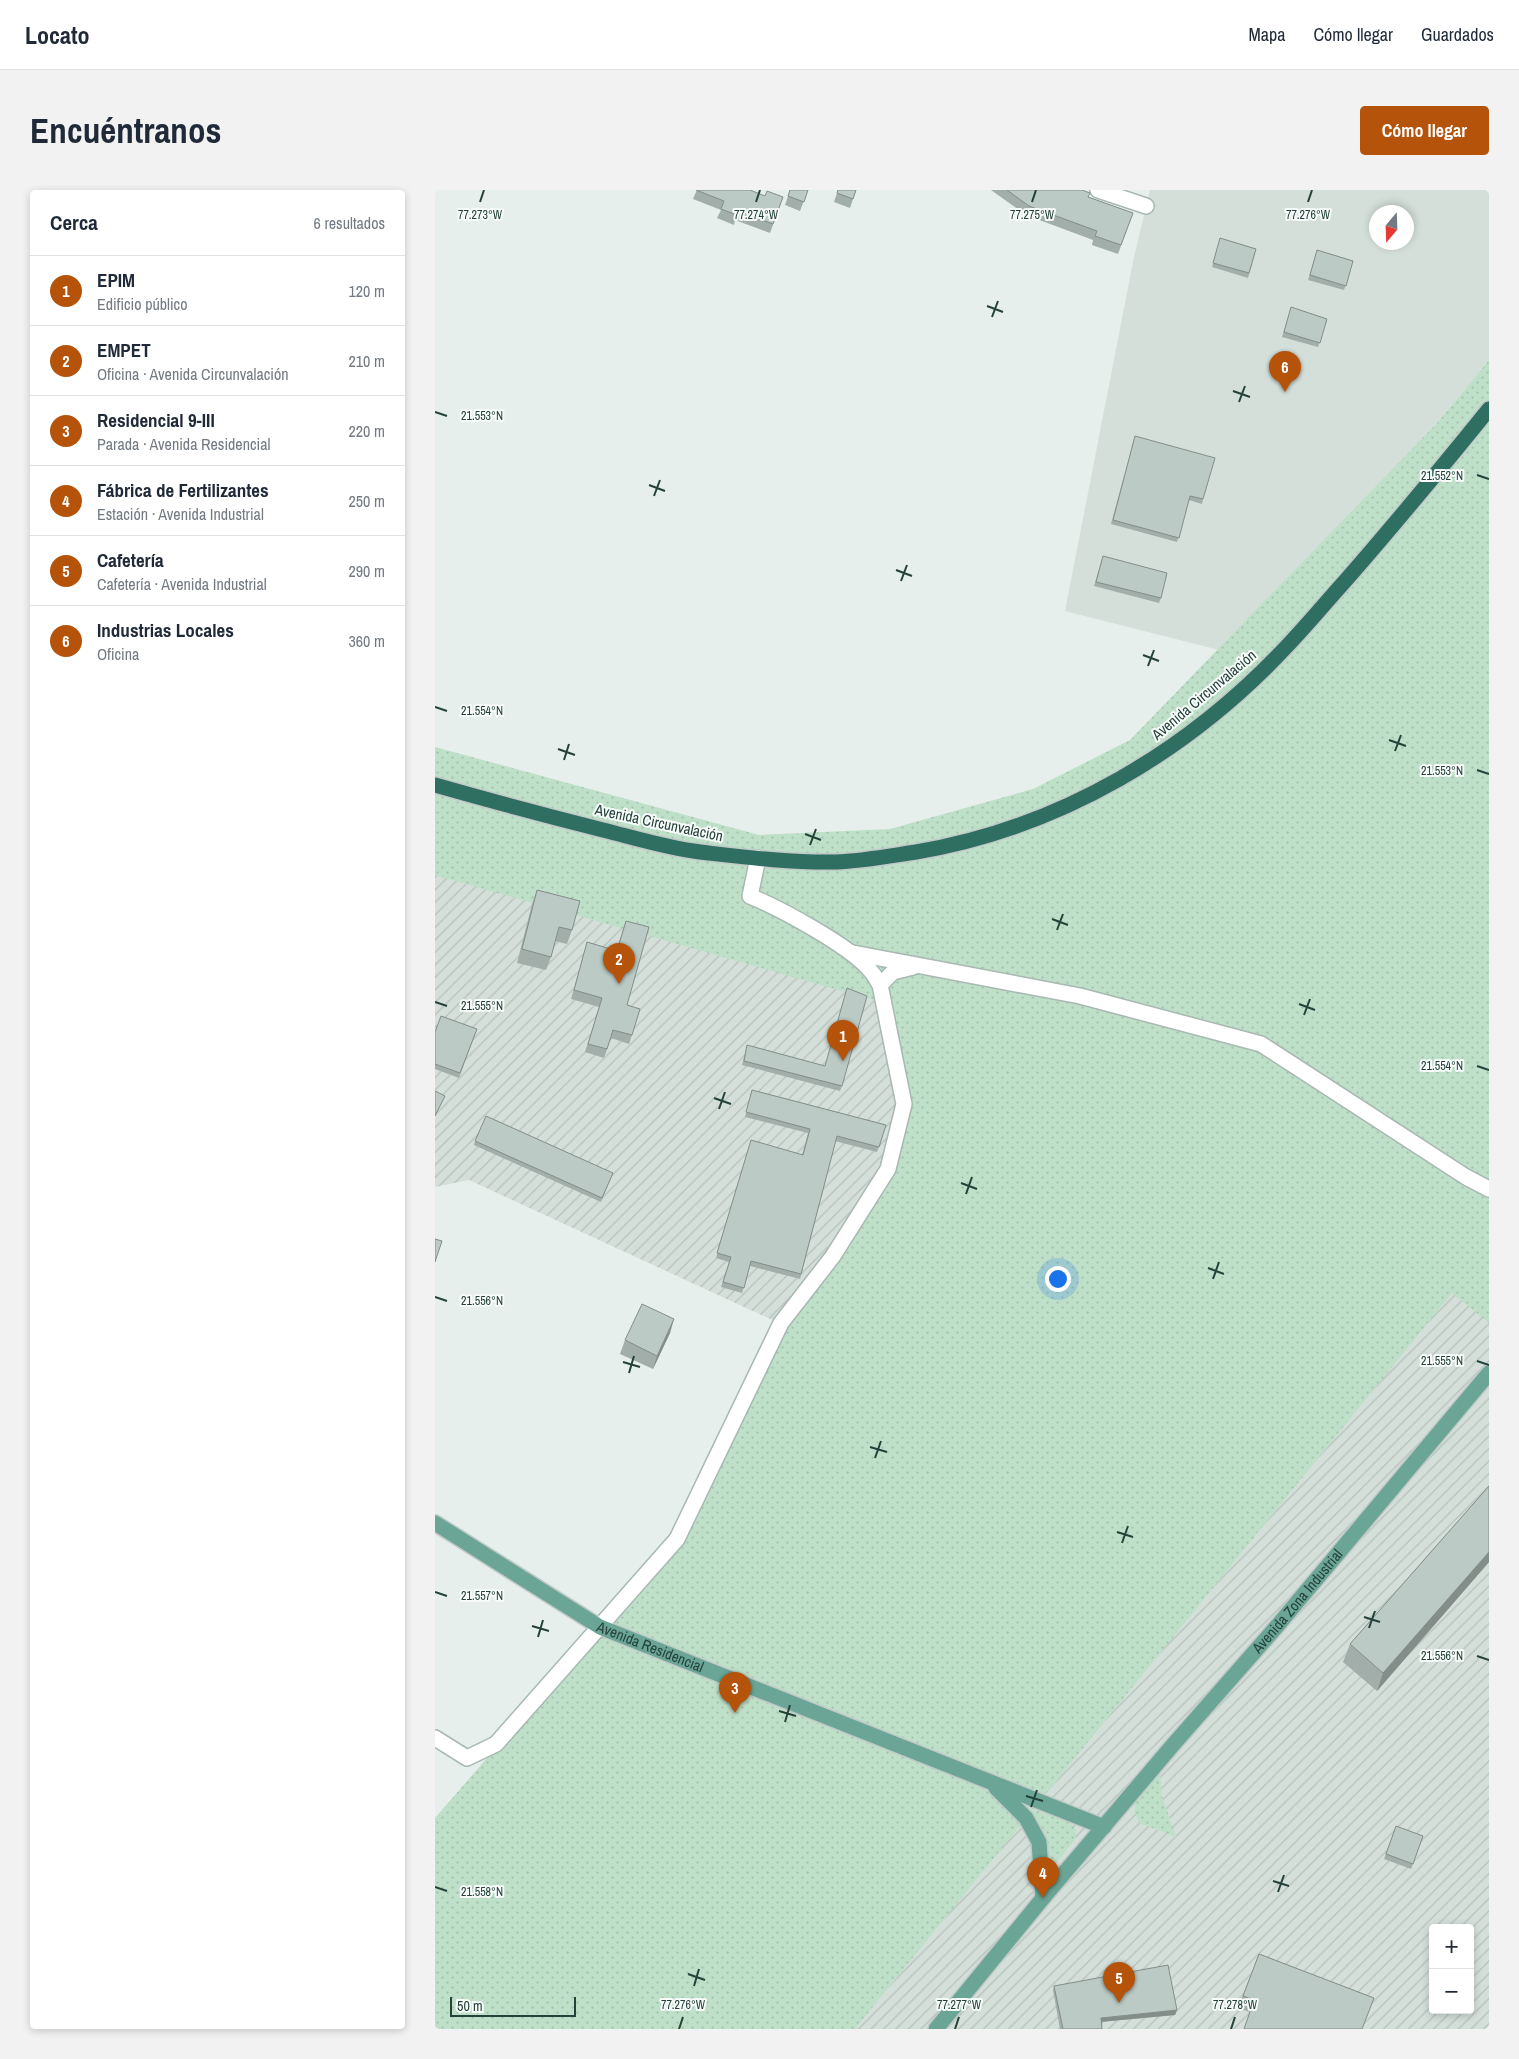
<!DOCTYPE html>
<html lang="es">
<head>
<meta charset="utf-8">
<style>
  body { margin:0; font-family:"Archivo Narrow",sans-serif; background:#f2f2f3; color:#1f2937 }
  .controls { position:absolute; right:15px; bottom:15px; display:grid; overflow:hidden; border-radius:5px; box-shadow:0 2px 8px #0003 }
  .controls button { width:45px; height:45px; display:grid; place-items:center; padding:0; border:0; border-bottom:1px solid #e0e1e3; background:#fff; color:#1f2937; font:25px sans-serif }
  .compass { position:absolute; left:934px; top:15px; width:45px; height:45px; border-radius:50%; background:#fff; box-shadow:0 2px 8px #0003; rotate:199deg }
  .scale { position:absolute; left:15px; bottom:12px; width:126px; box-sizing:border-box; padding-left:5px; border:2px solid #24423a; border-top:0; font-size:14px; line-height:18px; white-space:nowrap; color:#24423a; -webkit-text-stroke:4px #f7fbf9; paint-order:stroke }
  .you { position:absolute; left:622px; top:1088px; width:18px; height:18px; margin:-12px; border:4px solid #fff; border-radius:50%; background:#1a73e8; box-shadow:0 0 0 8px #1a73e833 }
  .badge { display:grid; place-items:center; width:32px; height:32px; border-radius:50%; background:#b45309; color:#fff; font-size:16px; font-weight:700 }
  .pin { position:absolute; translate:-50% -41px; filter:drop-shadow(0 1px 2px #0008) }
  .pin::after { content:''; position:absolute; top:26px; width:18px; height:15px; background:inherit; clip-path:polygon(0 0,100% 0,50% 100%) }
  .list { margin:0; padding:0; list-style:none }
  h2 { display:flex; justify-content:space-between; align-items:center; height:65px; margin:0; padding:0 20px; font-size:21px }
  h2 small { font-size:16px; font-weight:400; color:#747a83 }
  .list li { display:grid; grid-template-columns:32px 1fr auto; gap:15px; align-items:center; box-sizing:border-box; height:70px; padding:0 20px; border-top:1px solid #e0e1e3 }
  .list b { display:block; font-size:19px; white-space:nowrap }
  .list p { margin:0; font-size:16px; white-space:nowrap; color:#747a83 }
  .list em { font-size:16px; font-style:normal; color:#747a83 }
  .map { position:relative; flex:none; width:1054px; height:1839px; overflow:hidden; border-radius:5px }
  header { display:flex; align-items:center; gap:30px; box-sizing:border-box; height:70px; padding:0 25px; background:#fff; border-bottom:1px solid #e0e1e3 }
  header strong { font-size:24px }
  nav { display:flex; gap:28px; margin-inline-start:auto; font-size:18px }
  .intro { display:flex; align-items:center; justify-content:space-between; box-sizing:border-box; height:120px; padding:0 30px }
  h1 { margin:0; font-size:35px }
  .button { padding:12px 22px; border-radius:5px; background:#b45309; color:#fff; font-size:18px; font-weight:700 }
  main { display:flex; gap:30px; padding:0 30px }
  aside { flex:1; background:#fff; border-radius:5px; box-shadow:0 2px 8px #0003 }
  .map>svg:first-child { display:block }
</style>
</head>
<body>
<header>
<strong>Locato</strong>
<nav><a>Mapa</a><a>Cómo llegar</a><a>Guardados</a></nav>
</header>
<div class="intro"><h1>Encuéntranos</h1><a class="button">Cómo llegar</a></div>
<main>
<aside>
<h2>Cerca<small>6 resultados</small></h2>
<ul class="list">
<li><span class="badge">1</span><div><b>EPIM</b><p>Edificio público</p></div><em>120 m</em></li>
<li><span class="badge">2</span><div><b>EMPET</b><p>Oficina · Avenida Circunvalación</p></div><em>210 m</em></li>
<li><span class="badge">3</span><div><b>Residencial 9-III</b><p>Parada · Avenida Residencial</p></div><em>220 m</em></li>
<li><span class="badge">4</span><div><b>Fábrica de Fertilizantes</b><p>Estación · Avenida Industrial</p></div><em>250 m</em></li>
<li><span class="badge">5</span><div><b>Cafetería</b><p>Cafetería · Avenida Industrial</p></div><em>290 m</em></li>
<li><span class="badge">6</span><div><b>Industrias Locales</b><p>Oficina</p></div><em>360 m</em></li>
</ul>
</aside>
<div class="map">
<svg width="1054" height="1839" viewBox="0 0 1054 1839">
  <defs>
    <pattern id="industrial-furrows" width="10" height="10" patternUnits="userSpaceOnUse" patternTransform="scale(1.25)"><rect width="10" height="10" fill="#d4dfda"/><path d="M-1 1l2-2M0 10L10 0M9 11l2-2" fill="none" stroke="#b6c1bc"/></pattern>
    <pattern id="grass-dots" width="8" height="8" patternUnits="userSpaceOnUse" patternTransform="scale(1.25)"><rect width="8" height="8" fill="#bfe0c8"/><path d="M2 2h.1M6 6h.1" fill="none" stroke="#a4c1ad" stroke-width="1.8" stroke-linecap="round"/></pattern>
  </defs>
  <rect width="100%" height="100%" fill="#e6efeb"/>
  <path fill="#d4dfda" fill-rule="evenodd" d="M715 0H1054V170L1002 233 784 460 630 421 699 67ZM942 22H972V52H942Z"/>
  <path fill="url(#industrial-furrows)" fill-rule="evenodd" d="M0 651 1054 999V1839H0V1628L40 1585 61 1554 242 1349 346 1134 34 990 0 997ZM998 1738H1035V1820H998Z"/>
  <g fill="url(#grass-dots)">
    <polygon points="1054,170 1054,1133 1017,1103 598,1620 633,1631 641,1640 640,1650 615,1680 610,1653 597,1621 420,1839 0,1839 0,1628 242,1349 346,1133 453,979 469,914 449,813 0,685 0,557 324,645 455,639 598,599 695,550 1002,233"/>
    <polygon points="725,1581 727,1606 741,1647 704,1633 699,1620 701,1612"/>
  </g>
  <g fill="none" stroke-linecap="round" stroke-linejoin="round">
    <g stroke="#a8b8b2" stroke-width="18">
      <g id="minor">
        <polyline points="663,0 711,16"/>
        <polyline points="418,763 645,806 826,854 1031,987 1054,999"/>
        <polyline points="445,795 458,782 478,777"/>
        <path d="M0 1548 32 1568 61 1554 242 1349 346 1133 398 1066 453 979 469 914 445 795C442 790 439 784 434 779 413 755 346 719 315 706L323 668"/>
      </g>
    </g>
    <g stroke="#c2cac8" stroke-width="18">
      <g id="major">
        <path id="s1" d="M0 1333 165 1437 669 1637"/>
        <polyline points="561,1598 591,1628 604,1652 608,1708"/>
        <path id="s2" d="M501 1839 608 1708 737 1556 843 1435 1054 1183"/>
      </g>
    </g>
    <g stroke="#c2cac8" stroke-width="18">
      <path id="highway" d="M0 595C56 611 112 626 168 640 200 648 232 658 265 662 309 667 356 673 401 672 427 671 454 666 481 662 625 638 754 561 853 455 873 434 892 411 911 390 960 334 1007 277 1054 219"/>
    </g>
    <use href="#minor" stroke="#fff" stroke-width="15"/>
    <use href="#major" stroke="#6aa596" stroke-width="15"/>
    <use href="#highway" stroke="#2f6f62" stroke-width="15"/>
  </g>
  <g fill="#a1aea9">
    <polygon points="262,0 330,6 348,7 335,43 300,30 299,35 282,28 286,20 258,9"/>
    <polygon points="355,0 373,0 365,21 350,15"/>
    <polygon points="403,0 421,0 415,18 399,12"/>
    <polygon points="556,0 647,0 653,7 698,23 683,64 657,55 658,50 591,25"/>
    <polygon points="785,48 821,59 813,88 777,77"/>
    <polygon points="882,60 918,71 909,100 873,90"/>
    <polygon points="856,117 892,129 883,157 847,147"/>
    <polygon points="700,246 768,309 767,314 754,310 742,352 676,334"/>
    <polygon points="668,366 726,408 724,413 659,396"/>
    <polygon points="102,700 137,740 132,754 120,751 116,767 111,780 82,773 97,714"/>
    <polygon points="191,731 192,815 197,845 194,854 176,848 169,868 150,862 164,817 136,809 152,752 181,761"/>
    <polygon points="42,839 24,888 0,879 0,842"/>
    <polygon points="312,855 407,896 405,901 307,875"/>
    <polygon points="317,900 451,935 442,962 400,951 365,1089 315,1076 307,1103 286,1097 294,1072 281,1068 315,955 367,965 373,943 310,927"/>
    <polygon points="40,951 178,983 166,1012 39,955"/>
    <polygon points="235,1143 218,1179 185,1164 190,1150"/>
    <polygon points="1054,1296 1054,1372 942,1501 908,1472 915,1454"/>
    <polygon points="961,1636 988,1646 976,1679 949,1669"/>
    <polygon points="824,1764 939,1808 815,1822 803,1818"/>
    <polygon points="619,1796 742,1820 740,1825 666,1832 667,1839 625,1839 618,1800"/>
  </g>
  <g fill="#838d89">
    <polygon points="239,1129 235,1143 218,1179 222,1166"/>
    <polygon points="1054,1362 1054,1372 942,1501 948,1483"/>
    <polygon points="742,1820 740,1825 664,1832 666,1828"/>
  </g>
  <g fill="#bbcac4" stroke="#838d89">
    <polygon points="261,0 315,0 330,6 332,1 348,7 338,34 304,21 302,25 286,19 289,11"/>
    <polygon points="355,0 373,0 369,12 353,6"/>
    <polygon points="403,0 421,0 418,9 402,3"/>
    <polygon points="572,0 647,0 655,3 653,7 698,23 686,55 660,46 662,41 594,16"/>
    <polygon points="785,48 821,59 814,83 778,73"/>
    <polygon points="882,60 918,71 911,96 875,85"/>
    <polygon points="856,117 892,129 885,153 849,142"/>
    <polygon points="700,246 780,268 768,309 755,306 744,348 678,330"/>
    <polygon points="668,366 732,383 726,408 661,392"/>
    <polygon points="102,700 145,711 137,740 124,737 116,767 87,759"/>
    <polygon points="191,731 214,737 192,815 205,819 197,845 178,840 172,859 153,854 167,808 139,800 152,752 182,761"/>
    <polygon points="412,798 432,806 407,896 309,871 312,855 390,876"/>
    <polygon points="6,826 42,839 25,883 0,874 0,842"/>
    <polygon points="317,900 451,935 444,957 402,946 366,1084 316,1071 309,1098 288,1092 296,1067 282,1063 316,950 368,965 375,939 311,922"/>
    <polygon points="0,901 10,906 0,926"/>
    <polygon points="51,926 178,983 167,1008 40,951"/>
    <polygon points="0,1049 7,1051 0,1072"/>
    <polygon points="207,1114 239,1129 222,1166 190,1150"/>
    <polygon points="1054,1296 1054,1362 948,1483 915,1454"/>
    <polygon points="961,1636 988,1646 978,1674 951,1664"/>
    <polygon points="824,1764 939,1808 927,1839 809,1839 819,1810 808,1806"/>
    <polygon points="733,1775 742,1820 666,1828 667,1839 628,1839 619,1796"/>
  </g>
  <path fill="none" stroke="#24423a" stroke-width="2" d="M45 12 49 0M321 12 325 0M597 12 601 0M873 12 877 0M552 116 568 122M557 127 563 111M798 201 815 207M804 212 810 196M0 222 12 226M1042 285 1054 289M214 295 230 301M219 306 225 290M461 380 477 386M466 391 472 375M708 465 724 471M713 476 719 460M0 517 12 521M954 550 971 556M123 559 140 565M960 561 966 545M129 570 134 554M1042 580 1054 584M370 644 386 650M375 655 381 639M617 729 633 735M622 740 628 724M0 812 12 816M864 814 880 820M869 825 875 809M1042 876 1054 880M279 908 296 914M284 919 290 902M526 993 542 999M531 1004 537 987M773 1078 789 1084M778 1089 784 1072M0 1107 12 1111M1042 1171 1054 1175M188 1172 205 1177M194 1183 199 1166M435 1257 452 1262M440 1268 446 1251M682 1342 698 1347M687 1353 693 1336M0 1402 12 1406M929 1427 945 1432M97 1436 114 1441M934 1438 940 1421M103 1447 108 1430M1042 1466 1054 1470M344 1521 361 1526M350 1532 355 1515M591 1606 608 1611M596 1617 602 1600M838 1691 854 1696M0 1697 12 1701M843 1702 849 1685M253 1784 270 1790M259 1796 264 1779M244 1839 248 1827M520 1839 524 1827M796 1839 800 1827"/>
  <g text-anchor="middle" stroke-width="4" stroke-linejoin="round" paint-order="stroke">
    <g font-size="15" fill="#24423a" stroke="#f7fbf9">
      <text transform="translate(769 505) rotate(-40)" y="5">Avenida Circunvalación</text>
      <text transform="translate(224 633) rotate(12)" y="5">Avenida Circunvalación</text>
      <text dy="5" stroke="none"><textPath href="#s2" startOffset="560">Avenida Zona Industrial</textPath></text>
      <text dy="5" stroke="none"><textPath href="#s1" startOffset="249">Avenida Residencial</textPath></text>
    </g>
  </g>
  <g font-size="12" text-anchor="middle" fill="#24423a" stroke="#f7fbf9" stroke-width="4" stroke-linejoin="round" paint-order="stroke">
    <text x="597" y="29">77.275°W</text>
    <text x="873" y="29">77.276°W</text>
    <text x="45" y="29">77.273°W</text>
    <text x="321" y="29">77.274°W</text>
    <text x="47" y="230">21.553°N</text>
    <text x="1007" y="290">21.552°N</text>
    <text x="47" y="525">21.554°N</text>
    <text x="1007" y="585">21.553°N</text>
    <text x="47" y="820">21.555°N</text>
    <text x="1007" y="880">21.554°N</text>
    <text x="47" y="1115">21.556°N</text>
    <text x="1007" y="1175">21.555°N</text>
    <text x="47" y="1410">21.557°N</text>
    <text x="1007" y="1470">21.556°N</text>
    <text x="47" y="1706">21.558°N</text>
    <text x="248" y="1819">77.276°W</text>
    <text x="524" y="1819">77.277°W</text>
    <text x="800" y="1819">77.278°W</text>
  </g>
</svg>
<div class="controls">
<button>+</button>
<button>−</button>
</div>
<svg class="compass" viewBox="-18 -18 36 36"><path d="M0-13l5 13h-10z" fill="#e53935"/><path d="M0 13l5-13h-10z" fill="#747a83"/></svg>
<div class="scale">50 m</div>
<div class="you"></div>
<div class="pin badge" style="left:408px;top:871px">1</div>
<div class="pin badge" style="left:184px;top:794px">2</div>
<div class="pin badge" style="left:300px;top:1523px">3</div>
<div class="pin badge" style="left:608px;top:1708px">4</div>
<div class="pin badge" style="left:684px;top:1813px">5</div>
<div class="pin badge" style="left:850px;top:202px">6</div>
</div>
</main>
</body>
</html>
